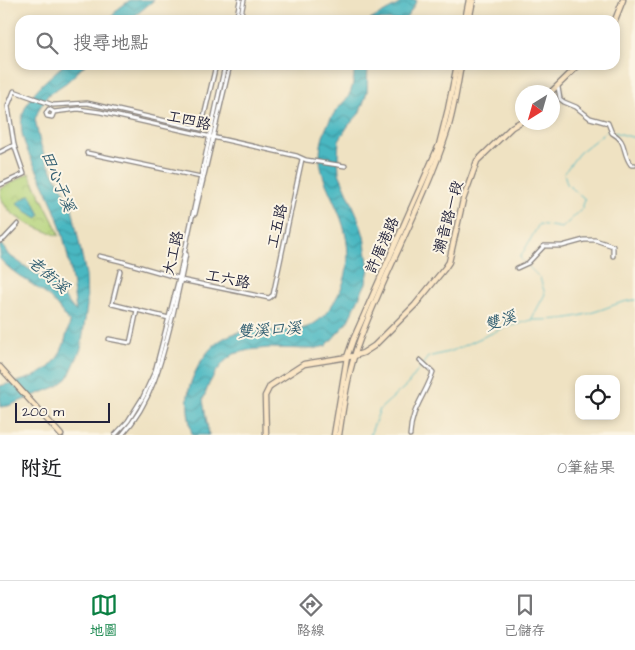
<!DOCTYPE html>
<html lang="zh-TW">
<head>
<meta charset="utf-8">
<style>
  body { margin:0; font-family:"Architects Daughter","LXGW WenKai TC",sans-serif; background:#f2f2f2; color:#202124 }
  .controls { position:absolute; right:15px; bottom:15px; display:grid; overflow:hidden; border-radius:10px; box-shadow:0 2px 8px #0003 }
  .controls button { width:45px; height:45px; display:grid; place-items:center; padding:0; border:0; border-bottom:1px solid #e0e0e0; background:#fff; color:#202124; font:25px sans-serif }
  .compass { position:absolute; left:515px; top:85px; width:45px; height:45px; border-radius:50%; background:#fff; box-shadow:0 2px 8px #0003; rotate:217deg }
  .scale { position:absolute; left:15px; bottom:12px; width:95px; box-sizing:border-box; padding-left:5px; border:2px solid #22223b; border-top:0; font-size:14px; line-height:18px; white-space:nowrap; color:#22223b; -webkit-text-stroke:4px #fcf5e5; paint-order:stroke }
  .list { margin:0; padding:0; list-style:none }
  h2 { display:flex; justify-content:space-between; align-items:center; height:65px; margin:0; padding:0 20px; font-size:21px }
  h2 small { font-size:16px; font-weight:400; color:#757577 }
  .icon { flex:none; width:28px; height:28px; fill:none; stroke:currentColor; stroke-width:2; stroke-linecap:round; stroke-linejoin:round }
  .map { position:relative; flex:none; width:635px; height:435px; overflow:hidden }
  .search { position:absolute; background:#fff; box-shadow:0 2px 8px #0003; left:15px; right:15px; top:15px; height:55px; display:flex; align-items:center; gap:12px; box-sizing:border-box; padding:0 18px; border-radius:15px; color:#757577; font-size:19px }
  .sheet { height:145px; background:#fff }
  nav { display:flex; justify-content:space-around; align-items:center; box-sizing:border-box; height:70px; border-top:1px solid #e0e0e0; background:#fff; font-size:14px; color:#757577 }
  nav a { display:grid; justify-items:center; gap:2px }
  nav .on { color:#0b8043 }
  .map>svg:first-child { display:block }
</style>
</head>
<body>
<div class="map">
<svg width="635" height="435" viewBox="0 0 635 435">
  <defs>
    <pattern id="park-crowns" width="20" height="18" patternUnits="userSpaceOnUse" patternTransform="scale(1.25)"><rect width="20" height="18" fill="#b4d37b"/><path d="M2 6a3 3 0 1 1 6 0M12 15a3 3 0 1 1 6 0" fill="none" stroke="#9ab56b"/></pattern>
    <pattern id="water-waves" width="16" height="10" patternUnits="userSpaceOnUse" patternTransform="scale(1.25)"><rect width="16" height="10" fill="#48b7c1"/><path d="M0 5q4-4 8 0t8 0" fill="none" stroke="#3c949e"/></pattern>
  </defs>
  <rect width="100%" height="100%" fill="#fcf5e5"/>
  <filter id="ink" filterUnits="userSpaceOnUse"><feTurbulence type="fractalNoise" baseFrequency=".02" numOctaves="2"/><feDisplacementMap in="SourceGraphic" scale="10" xChannelSelector="R" yChannelSelector="G"/><feConvolveMatrix kernelMatrix="1 2 1 2 8 2 1 2 1" color-interpolation-filters="sRGB"/></filter>
  <filter id="wash" filterUnits="userSpaceOnUse"><feTurbulence type="fractalNoise" baseFrequency=".0096" numOctaves="4" result="noise"/><feDisplacementMap in="SourceGraphic" scale="20" xChannelSelector="R" yChannelSelector="G"/><feGaussianBlur stdDeviation="1.12" result="paint"/><feColorMatrix in="noise" values="0 0 0 0 0 0 0 0 0 0 0 0 0 0 0 0 0 1.4 0 .05"/><feComposite in="paint" operator="in"/></filter>
  <g filter="url(#wash)">
    <rect width="100%" height="100%" fill="#efe2c2"/>
    <path fill="url(#park-crowns)" stroke="#6b7a5b" d="M29 173 58 231 59 236C37 228 0 217 0 189Z"/>
    <g fill="url(#water-waves)" stroke="#356c7e">
      <polygon points="130,0 154,0 130,20 109,20 118,9"/>
      <polygon points="401,0 417,0 408,16 403,20 370,20 399,4"/>
      <path d="M63 65H85L67 82 48 95 39 109 35 119 40 143 47 162 71 203 86 275 87 305 81 349 68 378 58 386 8 406 0 407V386C23 380 48 377 60 353 65 344 67 332 70 323 62 313 54 300 44 293 29 281 13 274 0 259V243L9 255 36 274 52 282 76 312C73 284 69 256 61 229 56 212 49 195 41 179 33 161 18 139 22 118 27 94 46 81 63 65Z"/>
      <path d="M354 65H368L367 92 363 104 359 114 348 126 339 140 338 155 339 173 358 217 364 236 369 269 366 283 347 323 326 346 313 349 268 348 249 350 234 354 225 361 216 372 209 384 203 400 209 435H192C186 405 184 391 200 363 237 301 292 355 326 313 354 279 353 243 335 204 328 188 319 172 320 154 321 137 327 123 337 109 341 104 347 100 349 95 354 85 354 75 354 65Z"/>
      <polygon points="29,195 31,195 40,215 38,218 27,212 17,203"/>
    </g>
    <g fill="none" stroke-linecap="round" stroke-linejoin="round">
      <g stroke="#48b7c1" stroke-width="1">
        <polyline points="614,132 635,138"/>
        <path d="M531 320C556 320 573 319 597 311 610 307 621 301 635 300"/>
        <polyline points="370,435 380,409 408,384 428,357 452,351 501,329 531,320 545,294 540,278 520,258 539,224 562,228 582,209 585,199 567,184 564,173 579,153 607,131 610,131"/>
      </g>
    </g>
  </g>
  <g filter="url(#ink)">
    <g fill="none" stroke-linecap="round" stroke-linejoin="round">
      <g stroke="#88827e" stroke-width="5.5">
        <g id="street">
          <polyline points="236,20 240,0"/>
          <polyline points="240,20 244,0"/>
          <path d="M558 87 560 99 564 102 576 107 590 118 608 123 612 133C628 142 621 151 631 165H635"/>
          <polyline points="54,112 52,117 47,116 46,113 49,109 54,112 78,109 100,112 297,156 306,160 345,166"/>
          <polyline points="0,152 14,145"/>
          <polyline points="87,153 201,177"/>
          <polyline points="0,185 24,174 14,145 8,106 14,91 53,105 87,103 201,129 216,65"/>
          <polyline points="195,214 230,65"/>
          <polyline points="0,241 4,239 18,224"/>
          <polyline points="99,256 120,261 179,278"/>
          <polyline points="517,268 528,263 544,246 562,246 584,240 595,240 613,246 613,256"/>
          <polyline points="120,271 112,304 169,318"/>
          <polyline points="181,280 269,298 273,295 302,159"/>
          <polyline points="109,339 130,343 137,310"/>
          <polyline points="115,435 128,421 143,397 155,371 179,278 225,65"/>
          <path d="M122 435C152 402 162 360 172 319 177 297 182 276 186 254"/>
          <path d="M410 435C411 409 425 396 433 372L420 360"/>
        </g>
      </g>
      <g stroke="#88827e" stroke-width="7">
        <g id="secondary">
          <polyline points="465,20 469,0"/>
          <polyline points="469,20 473,0"/>
          <polyline points="615,20 623,0"/>
          <polyline points="551,92 579,65"/>
          <polyline points="0,367 61,435"/>
          <polyline points="266,435 265,396 270,386 304,364 354,356 363,353 374,346 415,305 445,268 449,262 463,200 477,161 512,127 522,121"/>
          <polyline points="334,435 347,357 353,340 439,145 448,109 457,65"/>
          <path d="M339 435C344 402 348 370 360 339 386 269 424 203 447 132 454 110 457 87 461 65"/>
        </g>
      </g>
      <use href="#street" stroke="#fff" stroke-width="3"/>
      <use href="#secondary" stroke="#fbe6c4" stroke-width="4.5"/>
    </g>
  </g>
  <g text-anchor="middle" stroke-width="4" stroke-linejoin="round" paint-order="stroke">
    <g font-size="15" fill="#22223b" stroke="#fcf5e5">
      <text transform="translate(189 120) rotate(12)" y="5">工四路</text>
      <text transform="translate(448 217) rotate(-75)" y="5">潮音路一段</text>
      <text transform="translate(277 226) rotate(-77)" y="5">工五路</text>
      <text transform="translate(382 245) rotate(-66)" y="5">許厝港路</text>
      <text transform="translate(173 253) rotate(-77)" y="5">大工路</text>
      <text transform="translate(228 279) rotate(11)" y="5">工六路</text>
    </g>
    <g font-size="16" font-style="italic" fill="#315e71" stroke="#fcf5e5">
      <text transform="translate(59 181) rotate(68)" y="6">田心子溪</text>
      <text transform="translate(49 274) rotate(40)" y="6">老街溪</text>
      <text transform="translate(500 320) rotate(-19)" y="6">雙溪</text>
      <text transform="translate(269 329) rotate(-4)" y="6">雙溪口溪</text>
    </g>
  </g>
</svg>
<div class="controls">
<button><svg class="icon" aria-label="locate" viewBox="0 0 24 24"><circle cx="12" cy="12" r="6"/><path d="M12 2v4M12 18v4M2 12h4M18 12h4"/></svg></button>
</div>
<svg class="compass" viewBox="-18 -18 36 36"><path d="M0-13l5 13h-10z" fill="#e53935"/><path d="M0 13l5-13h-10z" fill="#757577"/></svg>
<div class="scale">200 m</div>
<div class="search"><svg class="icon" aria-label="search" viewBox="0 0 24 24"><circle cx="10" cy="10" r="6"/><path d="M15 15l6 6"/></svg>搜尋地點</div>
</div>
<section class="sheet">
<h2>附近<small>0筆結果</small></h2>
<ul class="list">
</ul>
</section>
<nav>
<a class="on"><svg class="icon" aria-label="map" viewBox="0 0 24 24"><path d="M3 6l6-2 6 2 6-2v14l-6 2-6-2-6 2zM9 4v14M15 6v14"/></svg>地圖</a>
<a><svg class="icon" aria-label="directions" viewBox="0 0 24 24"><path d="M12 3l9 9-9 9-9-9zM9 14v-3h6M13 9l2 2-2 2"/></svg>路線</a>
<a><svg class="icon" aria-label="saved" viewBox="0 0 24 24"><path d="M7 4h10v16l-5-4-5 4z"/></svg>已儲存</a>
</nav>
</body>
</html>
